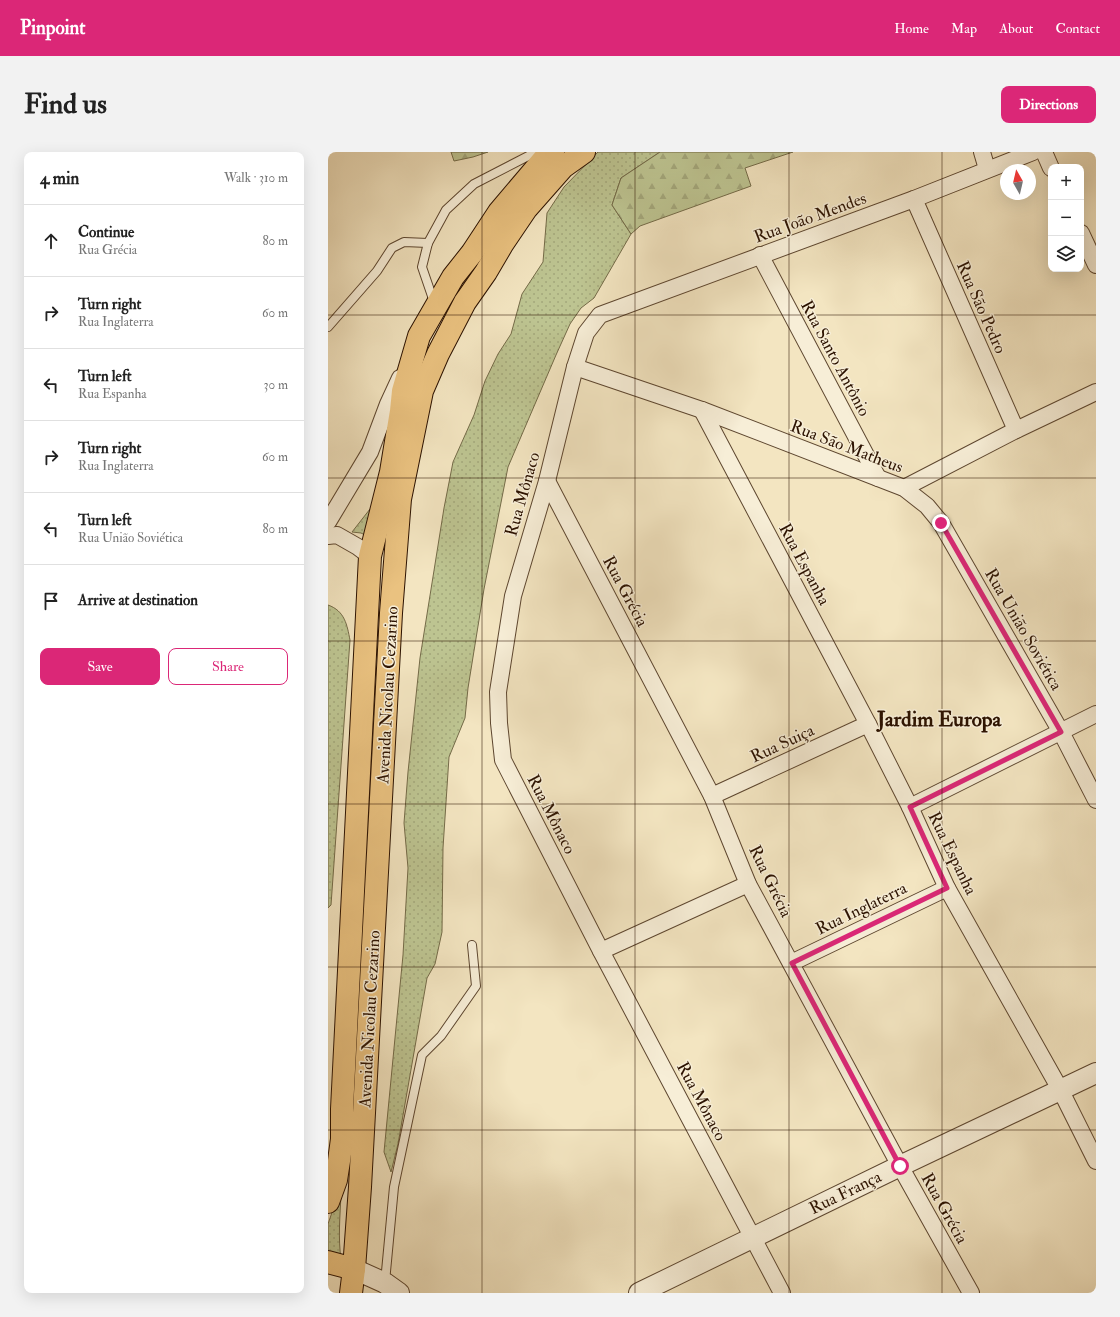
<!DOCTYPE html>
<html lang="en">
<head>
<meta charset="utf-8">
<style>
  body { margin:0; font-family:"IM FELL Double Pica",serif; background:#f2f2f2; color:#222 }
  .controls { position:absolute; right:12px; top:12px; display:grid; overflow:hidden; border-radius:8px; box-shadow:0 4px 16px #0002 }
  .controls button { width:36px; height:36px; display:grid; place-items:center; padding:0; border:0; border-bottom:1px solid #e0e0e0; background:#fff; color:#222; font:20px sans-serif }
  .compass { position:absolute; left:672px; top:12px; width:36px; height:36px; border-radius:50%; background:#fff; box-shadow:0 4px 16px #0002; rotate:352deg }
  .stop { position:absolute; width:12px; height:12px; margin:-9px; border:3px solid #db2777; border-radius:50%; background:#fff }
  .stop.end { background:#db2777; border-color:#fff; box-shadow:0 1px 4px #0008 }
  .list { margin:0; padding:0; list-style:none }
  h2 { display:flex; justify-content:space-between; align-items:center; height:52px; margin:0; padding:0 16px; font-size:17px }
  h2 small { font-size:13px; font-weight:400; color:#767676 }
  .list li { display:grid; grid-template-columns:26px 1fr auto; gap:12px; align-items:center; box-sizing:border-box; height:72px; padding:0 16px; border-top:1px solid #e0e0e0 }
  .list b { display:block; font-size:15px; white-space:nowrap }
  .list p { margin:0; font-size:13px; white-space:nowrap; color:#767676 }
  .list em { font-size:13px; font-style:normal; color:#767676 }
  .actions { display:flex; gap:8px; padding:12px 16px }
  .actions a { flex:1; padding:9px 0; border:1px solid #db2777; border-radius:8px; text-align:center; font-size:14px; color:#db2777 }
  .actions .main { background:#db2777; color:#fff }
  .icon { flex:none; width:22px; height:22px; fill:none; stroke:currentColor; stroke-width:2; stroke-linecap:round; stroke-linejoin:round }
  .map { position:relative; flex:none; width:768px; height:1141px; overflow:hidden; border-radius:8px }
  header { display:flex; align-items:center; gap:24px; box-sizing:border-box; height:56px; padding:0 20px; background:#db2777; color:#fff }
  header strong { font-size:19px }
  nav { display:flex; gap:22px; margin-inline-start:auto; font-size:14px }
  .intro { display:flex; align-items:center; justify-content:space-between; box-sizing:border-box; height:96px; padding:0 24px }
  h1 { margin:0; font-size:28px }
  .button { padding:10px 18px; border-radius:8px; background:#db2777; color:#fff; font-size:14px; font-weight:700 }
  main { display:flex; gap:24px; padding:0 24px }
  aside { flex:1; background:#fff; border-radius:8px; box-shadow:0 4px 16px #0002 }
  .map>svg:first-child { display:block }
</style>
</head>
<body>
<header>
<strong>Pinpoint</strong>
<nav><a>Home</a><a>Map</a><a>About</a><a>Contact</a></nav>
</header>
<div class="intro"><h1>Find us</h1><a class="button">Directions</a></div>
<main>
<aside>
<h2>4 min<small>Walk · 310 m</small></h2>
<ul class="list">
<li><svg class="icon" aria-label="ahead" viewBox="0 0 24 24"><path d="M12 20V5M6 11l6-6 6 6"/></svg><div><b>Continue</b><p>Rua Grécia</p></div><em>80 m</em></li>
<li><svg class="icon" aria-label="right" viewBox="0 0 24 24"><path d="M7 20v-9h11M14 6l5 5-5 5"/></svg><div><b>Turn right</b><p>Rua Inglaterra</p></div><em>60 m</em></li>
<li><svg class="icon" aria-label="left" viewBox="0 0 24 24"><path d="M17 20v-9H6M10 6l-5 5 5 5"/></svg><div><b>Turn left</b><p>Rua Espanha</p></div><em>30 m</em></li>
<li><svg class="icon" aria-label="right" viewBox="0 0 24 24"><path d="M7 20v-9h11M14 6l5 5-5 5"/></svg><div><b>Turn right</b><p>Rua Inglaterra</p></div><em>60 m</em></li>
<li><svg class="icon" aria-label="left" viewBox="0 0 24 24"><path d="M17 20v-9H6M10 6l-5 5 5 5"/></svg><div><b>Turn left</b><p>Rua União Soviética</p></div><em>80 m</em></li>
<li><svg class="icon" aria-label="arrive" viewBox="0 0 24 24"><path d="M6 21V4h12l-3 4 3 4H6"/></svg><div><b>Arrive at destination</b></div></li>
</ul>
<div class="actions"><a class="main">Save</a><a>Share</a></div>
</aside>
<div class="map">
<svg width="768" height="1141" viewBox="0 0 768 1141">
  <defs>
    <pattern id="grass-dots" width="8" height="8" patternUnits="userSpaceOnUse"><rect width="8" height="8" fill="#bdc491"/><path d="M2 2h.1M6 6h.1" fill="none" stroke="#a3a77b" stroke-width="1.8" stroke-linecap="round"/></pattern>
    <pattern id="forest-firs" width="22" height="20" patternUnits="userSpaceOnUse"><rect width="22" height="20" fill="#bdc491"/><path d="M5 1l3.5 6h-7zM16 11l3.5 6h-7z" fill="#a3a77b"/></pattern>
  </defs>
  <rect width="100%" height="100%" fill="#f3e5c1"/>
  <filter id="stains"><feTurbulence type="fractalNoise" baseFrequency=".005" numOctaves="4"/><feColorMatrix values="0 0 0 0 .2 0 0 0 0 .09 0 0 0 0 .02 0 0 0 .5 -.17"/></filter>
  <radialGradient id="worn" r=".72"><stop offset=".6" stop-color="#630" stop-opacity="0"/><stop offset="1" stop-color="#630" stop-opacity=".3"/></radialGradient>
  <g fill="url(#grass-dots)" stroke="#746b48">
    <polygon points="270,0 332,0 293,26 284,53 303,82 266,146 253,156 242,172 228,203 180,315 156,437 140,536 137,566 121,605 115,696 114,780 107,812 99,826 70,992 63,1020 56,1000 75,803 80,716 76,671 80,620 92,506 116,356 125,310 146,263 157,229 170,202 183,182 194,142 215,110 219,61 236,35"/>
    <polygon points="42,357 41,385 33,381 24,380"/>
    <path d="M0 453C17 459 19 473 22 488L3 753 0 756Z"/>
    <path d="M10 1043H13C12 1064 10 1086 13 1107L0 1102V1072Z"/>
  </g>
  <g fill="url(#forest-firs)" stroke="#746b48">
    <polygon points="123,0 160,0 145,5 126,9"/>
    <polygon points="332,0 465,0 417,16 423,34 312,74 303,82 284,53 293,26"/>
  </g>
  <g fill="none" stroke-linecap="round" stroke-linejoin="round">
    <g stroke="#5e4730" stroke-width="10">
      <g id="service">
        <polyline points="106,150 94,115 100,91 118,58 146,32 208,0"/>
        <polyline points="0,175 49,119 64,96 76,90 100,91"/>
        <polyline points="57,1130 66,1035 94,903 113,884 148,834 144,793"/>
      </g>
    </g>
    <g stroke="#5e4730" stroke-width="18">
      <g id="minor">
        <polyline points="654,0 659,17"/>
        <polyline points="716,0 723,16"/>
        <polyline points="586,47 688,278"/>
        <polyline points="753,81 768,113"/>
        <polyline points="432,103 550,326"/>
        <polyline points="247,215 374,258 576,336 599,354 613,371 733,580 768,648"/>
        <polyline points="374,258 540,572 582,655 619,736 733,939 768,1009"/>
        <polyline points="219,329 384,644 420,732 572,1014 643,1141"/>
        <polyline points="576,336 688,278 768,240"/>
        <polyline points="0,370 42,300 60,252 72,226"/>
        <polyline points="0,384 9,383 30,395 42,404"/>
        <polyline points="384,644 540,572"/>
        <polyline points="582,655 768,562"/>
        <polyline points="273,799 420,732"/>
        <polyline points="463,811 619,736"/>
        <polyline points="454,1141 273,799 175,608 171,571 170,540 185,444 219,329 247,215 258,181 272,163 586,47 705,0"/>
      </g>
    </g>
    <g stroke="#5e4730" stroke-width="22">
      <g id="tertiary">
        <polyline points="26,1117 57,1131 71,1141"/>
        <polyline points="311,1141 572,1014 768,921"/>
      </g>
    </g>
    <g stroke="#2c1200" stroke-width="24">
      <g id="primary">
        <polyline points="0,1050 8,1028 11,1009 14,987 14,957 42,404 63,320 73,259 75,239 91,184 125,125 144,101 171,60 216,7 225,0"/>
        <polyline points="0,1110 26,1117"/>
        <polyline points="23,1141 26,1117 32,1035 63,461 72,347 94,239 110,202 137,150 158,120 175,91 198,57 235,15 256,0"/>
      </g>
    </g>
    <use href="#service" stroke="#f7eed7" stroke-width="8"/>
    <use href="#minor" stroke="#f7eed7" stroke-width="16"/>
    <use href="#tertiary" stroke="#f7eed7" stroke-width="20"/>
    <use href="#primary" stroke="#eac280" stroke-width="22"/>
  </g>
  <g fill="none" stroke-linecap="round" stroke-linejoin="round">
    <polyline stroke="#db2777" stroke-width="5" points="572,1014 464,811 619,736 582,655 733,580 613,371"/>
  </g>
  <path fill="none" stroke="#2c1200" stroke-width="1" stroke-opacity="0.55" d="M154 0V1141M307 0V1141M461 0V1141M614 0V1141M0 163H768M0 326H768M0 489H768M0 652H768M0 815H768M0 978H768"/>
  <g text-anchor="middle" stroke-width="3" stroke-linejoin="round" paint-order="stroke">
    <g font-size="17" fill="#2c1200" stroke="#f7eed7">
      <text transform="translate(482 65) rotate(-20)" y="6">Rua João Mendes</text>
      <text transform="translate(654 155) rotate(66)" y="6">Rua São Pedro</text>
      <text transform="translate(508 206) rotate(62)" y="6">Rua Santo Antônio</text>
      <text transform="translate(519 294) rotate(21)" y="6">Rua São Matheus</text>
      <text transform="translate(194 342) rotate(-74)" y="6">Rua Mônaco</text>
      <text transform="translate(477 412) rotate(62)" y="6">Rua Espanha</text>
      <text transform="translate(298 439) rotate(62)" y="6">Rua Grécia</text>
      <text transform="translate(696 477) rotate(60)" y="6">Rua União Soviética</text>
      <text transform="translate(59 543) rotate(-87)" y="6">Avenida Nicolau Cezarino</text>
      <text transform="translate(454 591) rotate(-25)" y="6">Rua Suiça</text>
      <text transform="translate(224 662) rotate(63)" y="6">Rua Mônaco</text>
      <text transform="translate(625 701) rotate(64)" y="6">Rua Espanha</text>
      <text transform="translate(443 729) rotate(64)" y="6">Rua Grécia</text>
      <text transform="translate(533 756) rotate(-26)" y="6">Rua Inglaterra</text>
      <text transform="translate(41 867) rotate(-87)" y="6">Avenida Nicolau Cezarino</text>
      <text transform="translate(374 949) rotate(62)" y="6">Rua Mônaco</text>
      <text transform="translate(517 1040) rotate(-26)" y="6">Rua França</text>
      <text transform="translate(617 1056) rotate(61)" y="6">Rua Grécia</text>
    </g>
    <g font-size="21" font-weight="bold" fill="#2c1200" stroke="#f7eed7">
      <text x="611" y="574">Jardim Europa</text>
    </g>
  </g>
  <rect width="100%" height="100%" filter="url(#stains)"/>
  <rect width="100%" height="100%" fill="url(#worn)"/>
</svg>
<div class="controls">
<button>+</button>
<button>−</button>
<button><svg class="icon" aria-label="layers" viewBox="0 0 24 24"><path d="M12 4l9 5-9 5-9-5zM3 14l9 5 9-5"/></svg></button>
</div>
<svg class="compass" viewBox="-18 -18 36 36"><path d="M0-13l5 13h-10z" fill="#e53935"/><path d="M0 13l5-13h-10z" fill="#767676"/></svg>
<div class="stop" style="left:572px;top:1014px"></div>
<div class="stop end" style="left:613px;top:371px"></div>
</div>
</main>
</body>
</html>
